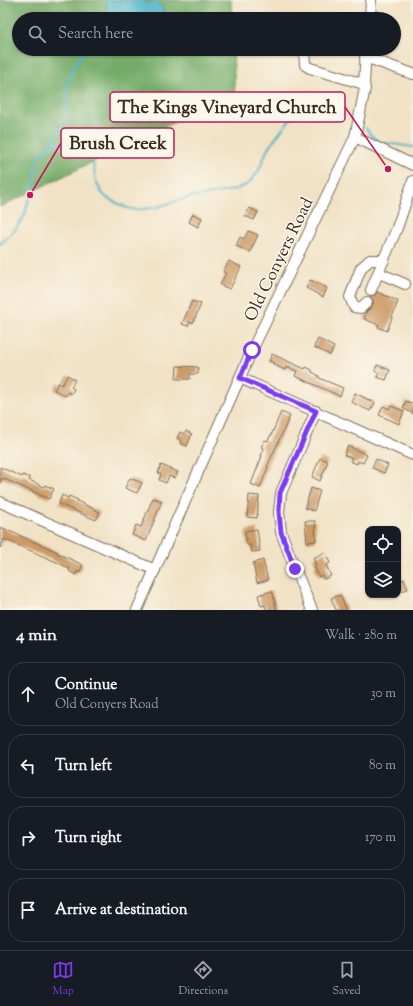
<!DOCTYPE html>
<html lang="en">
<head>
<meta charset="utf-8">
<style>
  body { margin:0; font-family:"Sorts Mill Goudy",serif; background:#20242c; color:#f1f3f6 }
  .controls { position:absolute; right:12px; bottom:12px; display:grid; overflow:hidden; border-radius:8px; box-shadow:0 1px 3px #0004 }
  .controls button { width:36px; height:36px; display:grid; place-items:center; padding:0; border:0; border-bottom:1px solid #363941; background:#171b24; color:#f1f3f6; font:20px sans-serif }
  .stop { position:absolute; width:12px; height:12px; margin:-9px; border:3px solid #7c3aed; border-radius:50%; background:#fff }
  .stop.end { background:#7c3aed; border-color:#fff; box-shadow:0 1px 4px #0008 }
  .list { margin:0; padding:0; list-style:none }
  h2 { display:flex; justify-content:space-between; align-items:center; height:52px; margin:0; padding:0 16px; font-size:17px }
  h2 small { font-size:13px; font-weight:400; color:#9ea1a6 }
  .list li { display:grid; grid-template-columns:26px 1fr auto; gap:12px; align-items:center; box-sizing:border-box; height:64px; margin:0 8px 8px; padding:0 8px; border:1px solid #363941; border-radius:16px }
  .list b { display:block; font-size:15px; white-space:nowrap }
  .list p { margin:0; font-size:13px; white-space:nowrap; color:#9ea1a6 }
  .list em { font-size:13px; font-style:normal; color:#9ea1a6 }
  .icon { flex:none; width:22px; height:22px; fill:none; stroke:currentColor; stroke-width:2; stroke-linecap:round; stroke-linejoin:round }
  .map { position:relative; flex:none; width:413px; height:610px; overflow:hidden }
  .search { position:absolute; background:#171b24; box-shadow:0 1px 3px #0004; left:12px; right:12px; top:12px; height:44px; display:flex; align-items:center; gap:10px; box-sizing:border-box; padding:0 14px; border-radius:22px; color:#9ea1a6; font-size:15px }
  .sheet { height:340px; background:#171b24 }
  nav { display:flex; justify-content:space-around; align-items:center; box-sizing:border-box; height:56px; border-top:1px solid #363941; background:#171b24; font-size:11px; color:#9ea1a6 }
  nav a { display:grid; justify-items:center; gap:2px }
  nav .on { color:#7c3aed }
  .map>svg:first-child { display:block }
</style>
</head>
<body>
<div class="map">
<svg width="413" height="610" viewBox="0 0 413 610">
  <rect width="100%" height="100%" fill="#fbf7ec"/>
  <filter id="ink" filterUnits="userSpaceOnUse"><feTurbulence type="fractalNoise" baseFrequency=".025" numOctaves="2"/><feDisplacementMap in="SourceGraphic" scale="8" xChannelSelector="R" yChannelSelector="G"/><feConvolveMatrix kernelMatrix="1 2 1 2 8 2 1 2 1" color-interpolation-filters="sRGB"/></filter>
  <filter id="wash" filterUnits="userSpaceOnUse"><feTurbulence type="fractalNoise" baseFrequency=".012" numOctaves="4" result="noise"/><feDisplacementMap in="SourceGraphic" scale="16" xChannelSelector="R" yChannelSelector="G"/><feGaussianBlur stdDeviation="0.9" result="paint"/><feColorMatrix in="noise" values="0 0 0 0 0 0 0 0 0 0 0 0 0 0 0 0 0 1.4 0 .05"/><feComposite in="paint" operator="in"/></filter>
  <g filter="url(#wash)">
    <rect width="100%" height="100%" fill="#f1e2c5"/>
    <polygon fill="#74ac69" stroke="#586b44" points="0,0 231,0 232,19 19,19 19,49 233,49 235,93 0,207"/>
    <polygon fill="#4ab2c9" stroke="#426e74" points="106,0 142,0 148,3 156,2 163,7 163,19 106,19"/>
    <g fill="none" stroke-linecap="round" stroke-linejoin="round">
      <g stroke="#4ab2c9" stroke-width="2">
        <polyline points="366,128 370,134 379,142 413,147"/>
        <path d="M50 145C63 141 74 138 87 144L92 157 96 181 101 192 107 198 127 208 136 210 157 207 190 197 201 196 234 190 248 184 258 172 268 148 291 118 305 111 319 107 330 109 339 118"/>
        <polyline points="0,244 14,231 25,215 27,206 35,178 36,168 40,155 50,145 62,126 66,114 67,104 67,86 70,76 77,62 87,49"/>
      </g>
    </g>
    <g id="blocks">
      <g fill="#cc9a65">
        <polygon points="249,208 258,212 254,220 245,216"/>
        <polygon points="193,214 202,218 198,227 189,222"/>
        <polygon points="248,231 258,235 250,252 236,246 240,237 244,239"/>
        <polygon points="229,261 241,267 230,289 220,285 226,273 223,272"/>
        <polygon points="310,280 327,288 323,297 306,288"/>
        <polygon points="377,292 398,301 387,331 378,327 379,325 364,319 367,311 372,307 373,303 373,300 370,296 375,295"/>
        <polygon points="192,301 201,304 193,323 190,322 188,326 182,324"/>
        <polygon points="318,339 334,347 330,355 314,347"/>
        <polygon points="272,354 305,369 306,367 312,370 312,372 319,376 319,378 343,388 340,396 295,376 297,371 286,367 285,370 273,364 274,363 269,361"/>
        <polygon points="377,365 390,370 386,380 377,377 379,373 375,371"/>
        <polygon points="177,366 198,367 198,374 190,374 190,379 176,379"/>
        <polygon points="68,375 75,380 71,387 74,389 71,394 68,392 66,396 54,390 58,383 62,385"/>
        <polygon points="355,393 375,403 370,411 351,402"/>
        <polygon points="406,401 413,404 413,414 403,408"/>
        <polygon points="383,406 389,409 391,406 404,411 399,424 379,415"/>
        <polygon points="281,412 290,416 267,467 268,467 260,488 251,484 262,456 261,456 264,448 261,447 265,440 268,441 270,436 271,436"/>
        <polygon points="186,431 192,434 187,446 180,443 181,440 177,438 180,432 184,434"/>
        <polygon points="348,446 367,455 363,463 358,461 357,464 350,461 352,458 344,455"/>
        <polygon points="320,458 328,461 320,481 312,477"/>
        <polygon points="376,459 388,465 384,473 372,468"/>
        <polygon points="161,465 178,472 175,478 169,476 166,483 159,480 161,474 158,473"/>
        <polygon points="0,467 22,477 23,475 30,478 29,480 44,487 45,485 54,489 49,499 34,492 2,478 0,483"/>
        <polygon points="130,478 142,483 137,493 125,488"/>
        <polygon points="311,488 320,491 314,511 305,508"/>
        <polygon points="62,495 68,498 69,496 78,500 77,501 100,512 96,520 59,504"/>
        <polygon points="249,495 259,496 257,518 247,517"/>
        <polygon points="153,498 162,501 146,541 132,535 136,525 141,527"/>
        <polygon points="305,521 315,521 316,541 307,542"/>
        <polygon points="0,527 58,552 57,553 83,565 79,573 77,571 76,575 69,571 70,569 61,564 4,539 0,548"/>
        <polygon points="257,529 260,551 252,552 250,545 247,545 245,531"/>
        <polygon points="325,552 330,563 326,565 331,576 324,579 322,575 319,577 314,566 316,565 313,558"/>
        <polygon points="263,560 268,580 257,583 253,563"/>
        <polygon points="404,579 408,589 398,592 398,582"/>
        <polygon points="272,591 277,610 266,610 265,605 261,606 258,595"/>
        <polygon points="340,595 347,610 336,610 331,598"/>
      </g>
    </g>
  </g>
  <g filter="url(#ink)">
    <use href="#blocks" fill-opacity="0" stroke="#7b6a58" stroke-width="1"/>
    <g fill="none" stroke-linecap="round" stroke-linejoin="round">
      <g stroke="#7b6a58" stroke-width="12">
        <g id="minor">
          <polyline points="370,19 371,0"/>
          <polyline points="304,49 305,65 310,68 364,84"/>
          <polyline points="365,57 413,74"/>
          <polyline points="355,137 413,165"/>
          <polyline points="379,273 405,284"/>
          <polyline points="371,290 397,228 413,181"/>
          <polyline points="367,302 361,308 354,307 350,297 361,268 370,260 384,260"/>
          <polyline points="240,378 413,455"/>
          <polyline points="0,502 155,570"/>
          <polyline points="137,610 252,350 355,137 365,88 364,84 366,49"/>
          <polyline points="312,610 295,569 281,532 279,512 281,493 316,411"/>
        </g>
      </g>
      <use href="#minor" stroke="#fff" stroke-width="10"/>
    </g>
  </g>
  <g fill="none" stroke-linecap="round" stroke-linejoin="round" filter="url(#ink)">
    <polyline stroke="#7c3aed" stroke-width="5" points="252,350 240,378 316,411 280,493 279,512 281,532 295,569"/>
  </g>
  <g text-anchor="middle" stroke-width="3" stroke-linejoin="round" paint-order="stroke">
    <g font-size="17" fill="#3b2a1e" stroke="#fbf7ec">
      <text transform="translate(278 259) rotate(-64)" y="6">Old Conyers Road</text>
    </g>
  </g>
  <path fill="none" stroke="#c2185b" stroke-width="1.5" d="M388 169L345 107M30 195L61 143"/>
  <g fill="#c2185b" stroke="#fbf7ec" stroke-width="1.5">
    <circle cx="388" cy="169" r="4"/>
    <circle cx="30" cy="195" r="4"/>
  </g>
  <g fill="#fbf7ec" stroke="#c2185b" stroke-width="1.5">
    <rect x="110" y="92" width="235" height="30" rx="4"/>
    <rect x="61" y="128" width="113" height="30" rx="4"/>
  </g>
  <g font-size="18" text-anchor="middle" font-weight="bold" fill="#3b2a1e">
    <text x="227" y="113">The Kings Vineyard Church</text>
    <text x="118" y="149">Brush Creek</text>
  </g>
</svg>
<div class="controls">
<button><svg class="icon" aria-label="locate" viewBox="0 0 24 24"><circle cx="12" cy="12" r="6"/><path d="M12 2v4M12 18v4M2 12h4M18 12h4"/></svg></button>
<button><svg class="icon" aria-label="layers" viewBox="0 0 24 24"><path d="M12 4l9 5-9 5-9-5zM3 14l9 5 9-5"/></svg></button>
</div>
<div class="stop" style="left:252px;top:350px"></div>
<div class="stop end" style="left:295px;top:569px"></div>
<div class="search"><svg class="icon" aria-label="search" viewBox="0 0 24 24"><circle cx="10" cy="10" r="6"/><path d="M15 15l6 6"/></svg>Search here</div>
</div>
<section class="sheet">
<h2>4 min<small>Walk · 280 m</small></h2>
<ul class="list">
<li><svg class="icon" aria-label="ahead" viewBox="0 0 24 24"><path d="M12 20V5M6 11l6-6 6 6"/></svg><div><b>Continue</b><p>Old Conyers Road</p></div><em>30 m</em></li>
<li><svg class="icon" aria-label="left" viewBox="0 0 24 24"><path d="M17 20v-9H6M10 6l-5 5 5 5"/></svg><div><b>Turn left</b></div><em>80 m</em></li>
<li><svg class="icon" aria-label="right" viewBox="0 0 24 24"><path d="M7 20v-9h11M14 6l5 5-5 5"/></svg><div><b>Turn right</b></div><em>170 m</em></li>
<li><svg class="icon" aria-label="arrive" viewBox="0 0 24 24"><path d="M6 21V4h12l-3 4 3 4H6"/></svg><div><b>Arrive at destination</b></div></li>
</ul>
</section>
<nav>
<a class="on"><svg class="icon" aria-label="map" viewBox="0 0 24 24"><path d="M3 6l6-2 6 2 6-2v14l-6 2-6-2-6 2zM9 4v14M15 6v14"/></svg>Map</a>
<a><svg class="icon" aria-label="directions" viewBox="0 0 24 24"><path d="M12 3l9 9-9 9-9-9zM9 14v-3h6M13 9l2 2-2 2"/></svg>Directions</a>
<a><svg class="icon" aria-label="saved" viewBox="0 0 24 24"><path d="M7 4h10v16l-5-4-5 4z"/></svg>Saved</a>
</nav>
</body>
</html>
